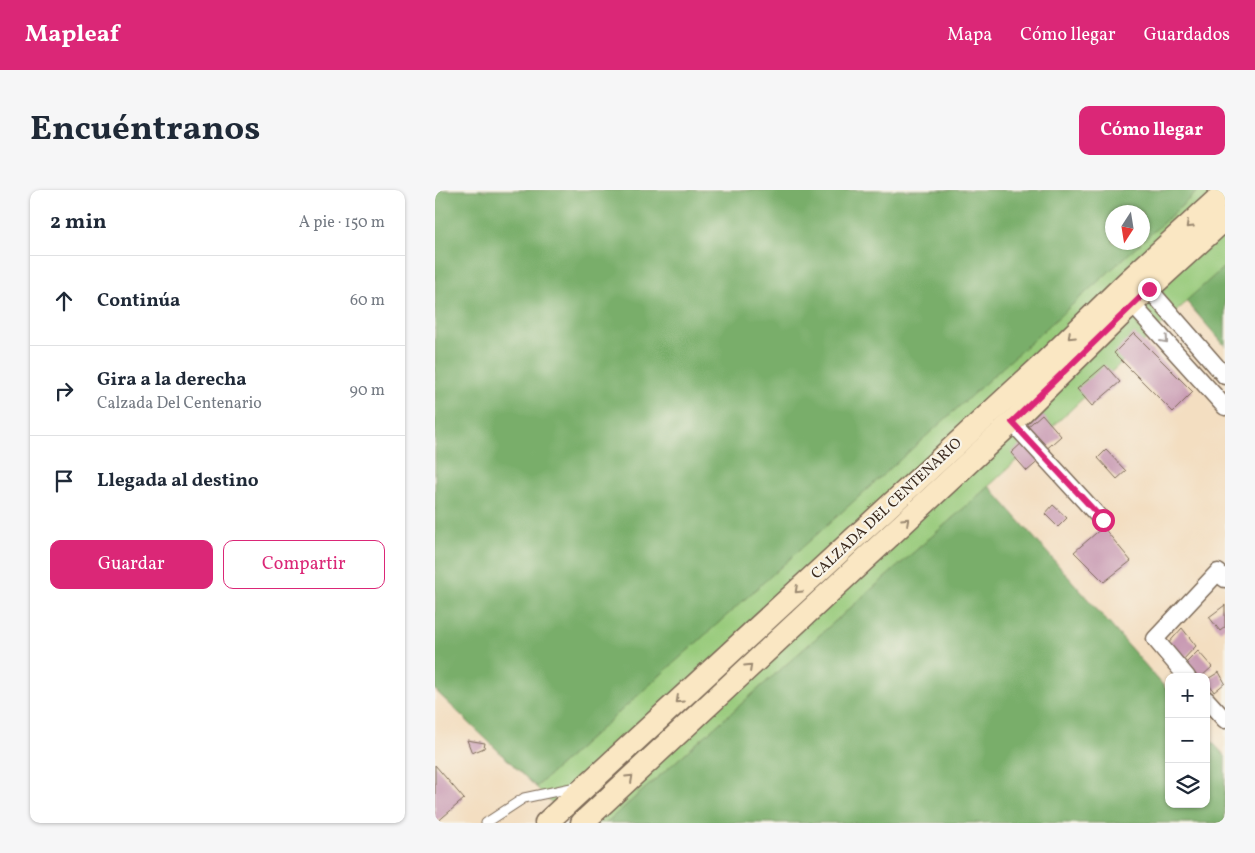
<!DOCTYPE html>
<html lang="es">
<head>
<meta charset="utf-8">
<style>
  body { margin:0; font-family:Vollkorn,serif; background:#f6f6f7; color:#1f2937 }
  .controls { position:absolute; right:15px; bottom:15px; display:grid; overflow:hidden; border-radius:10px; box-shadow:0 1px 4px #0004 }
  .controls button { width:45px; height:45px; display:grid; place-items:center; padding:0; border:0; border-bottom:1px solid #e0e1e3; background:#fff; color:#1f2937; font:25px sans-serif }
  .compass { position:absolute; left:670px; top:15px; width:45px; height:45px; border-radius:50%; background:#fff; box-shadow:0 1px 4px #0004; rotate:192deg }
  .stop { position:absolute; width:15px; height:15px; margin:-11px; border:4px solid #db2777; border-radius:50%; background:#fff }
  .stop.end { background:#db2777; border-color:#fff; box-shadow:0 1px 5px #0008 }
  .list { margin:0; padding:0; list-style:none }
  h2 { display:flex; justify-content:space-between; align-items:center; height:65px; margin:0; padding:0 20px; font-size:21px }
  h2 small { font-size:16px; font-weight:400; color:#747a83 }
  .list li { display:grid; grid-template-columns:32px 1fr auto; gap:15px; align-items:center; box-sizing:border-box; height:90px; padding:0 20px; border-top:1px solid #e0e1e3 }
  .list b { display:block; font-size:19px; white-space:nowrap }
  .list p { margin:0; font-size:16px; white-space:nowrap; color:#747a83 }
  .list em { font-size:16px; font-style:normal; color:#747a83 }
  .actions { display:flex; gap:10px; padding:15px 20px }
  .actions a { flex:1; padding:11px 0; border:1px solid #db2777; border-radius:10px; text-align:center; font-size:18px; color:#db2777 }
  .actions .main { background:#db2777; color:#fff }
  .icon { flex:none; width:28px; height:28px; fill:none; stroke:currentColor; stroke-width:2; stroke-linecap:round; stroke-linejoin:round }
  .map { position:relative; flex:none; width:790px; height:633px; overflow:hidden; border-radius:10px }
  header { display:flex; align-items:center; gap:30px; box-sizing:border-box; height:70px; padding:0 25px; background:#db2777; color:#fff }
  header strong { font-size:24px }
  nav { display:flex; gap:28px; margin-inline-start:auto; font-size:18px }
  .intro { display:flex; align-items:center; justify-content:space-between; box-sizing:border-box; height:120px; padding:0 30px }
  h1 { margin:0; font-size:35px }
  .button { padding:12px 22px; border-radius:10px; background:#db2777; color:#fff; font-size:18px; font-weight:700 }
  main { display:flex; gap:30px; padding:0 30px }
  aside { flex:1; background:#fff; border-radius:10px; box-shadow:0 1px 4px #0004 }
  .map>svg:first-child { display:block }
</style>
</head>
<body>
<header>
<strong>Mapleaf</strong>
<nav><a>Mapa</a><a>Cómo llegar</a><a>Guardados</a></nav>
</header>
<div class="intro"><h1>Encuéntranos</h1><a class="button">Cómo llegar</a></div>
<main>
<aside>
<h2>2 min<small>A pie · 150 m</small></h2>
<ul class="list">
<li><svg class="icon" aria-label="ahead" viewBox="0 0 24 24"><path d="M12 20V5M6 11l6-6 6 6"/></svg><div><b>Continúa</b></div><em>60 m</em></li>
<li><svg class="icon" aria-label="right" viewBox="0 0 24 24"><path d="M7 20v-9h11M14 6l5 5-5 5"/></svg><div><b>Gira a la derecha</b><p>Calzada Del Centenario</p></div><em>90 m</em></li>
<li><svg class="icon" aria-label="arrive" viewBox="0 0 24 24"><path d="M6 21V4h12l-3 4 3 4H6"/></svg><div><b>Llegada al destino</b></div></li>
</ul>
<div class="actions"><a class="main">Guardar</a><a>Compartir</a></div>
</aside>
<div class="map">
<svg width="790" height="633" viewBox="0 0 790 633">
  <rect width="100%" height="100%" fill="#f7f3e8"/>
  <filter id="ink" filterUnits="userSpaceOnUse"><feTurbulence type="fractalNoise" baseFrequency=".02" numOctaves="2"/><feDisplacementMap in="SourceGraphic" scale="10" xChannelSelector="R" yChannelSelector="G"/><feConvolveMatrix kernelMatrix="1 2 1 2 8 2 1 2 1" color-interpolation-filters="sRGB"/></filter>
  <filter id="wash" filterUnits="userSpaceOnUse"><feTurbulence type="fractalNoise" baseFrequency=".0096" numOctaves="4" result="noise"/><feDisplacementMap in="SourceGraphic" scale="20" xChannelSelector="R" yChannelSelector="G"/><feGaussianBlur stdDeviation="1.12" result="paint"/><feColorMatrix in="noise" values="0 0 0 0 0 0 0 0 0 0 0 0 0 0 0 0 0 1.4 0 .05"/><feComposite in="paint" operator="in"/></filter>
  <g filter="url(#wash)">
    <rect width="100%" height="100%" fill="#f3dec1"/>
    <polygon fill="#97ca7a" stroke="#697a4c" points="764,0 790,0 790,76 554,296 171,633 138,633 101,597"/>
    <g fill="#79ae6a" stroke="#5a6c44">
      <polygon points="0,0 764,0 708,51 708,22 678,22 678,52 706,53 101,597 0,500"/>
      <polygon points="790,76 790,156 751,111"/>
      <polygon points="554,296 734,502 734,614 771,614 771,545 790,566 790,633 171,633"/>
    </g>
    <g id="blocks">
      <g fill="#c99bb4">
        <polygon points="699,143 758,202 738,222 679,163"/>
        <polygon points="670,175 685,192 657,216 642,199"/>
        <polygon points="607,224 626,246 608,262 589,240"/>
        <polygon points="589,251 606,269 592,281 576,263"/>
        <polygon points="671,260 691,281 682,289 663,268"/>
        <polygon points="618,315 632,328 623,337 610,324"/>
        <polygon points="668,337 696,371 669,392 639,362"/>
        <polygon points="790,415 790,437 785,441 774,427"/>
        <polygon points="747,438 761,456 747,471 731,456"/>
        <polygon points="763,461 777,477 766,487 763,487 751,473"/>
        <polygon points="784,482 790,493 779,502 771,490"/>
        <polygon points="32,550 50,553 49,558 37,563"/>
        <polygon points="0,575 29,609 1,633 0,633"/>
      </g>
    </g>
  </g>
  <g filter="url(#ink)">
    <use href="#blocks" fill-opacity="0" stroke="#7b6957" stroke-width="1"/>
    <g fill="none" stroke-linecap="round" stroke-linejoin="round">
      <g stroke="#7b6957" stroke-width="11">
        <polyline id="service" points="51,633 89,608 141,597"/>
      </g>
      <g stroke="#7b6957" stroke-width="19">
        <g id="minor">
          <polyline points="709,89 714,99 790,186"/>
          <polyline points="695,105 697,114 790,217"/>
          <polyline points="577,232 667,330"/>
          <polyline points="752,487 720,449 783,382 790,389"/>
          <polyline points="771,509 790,530"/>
        </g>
      </g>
      <g stroke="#7b6957" stroke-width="25">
        <g id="secondary">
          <polyline points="111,633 608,174 691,93 790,2"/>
          <polyline points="147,633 577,232 697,114 790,29"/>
        </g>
      </g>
      <use href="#service" stroke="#fff" stroke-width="9"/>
      <use href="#minor" stroke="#fff" stroke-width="16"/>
      <use href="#secondary" stroke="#fae7c3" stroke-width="22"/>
    </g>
    <defs><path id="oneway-chevron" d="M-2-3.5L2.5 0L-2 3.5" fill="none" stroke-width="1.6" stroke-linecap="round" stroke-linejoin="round" transform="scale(1.25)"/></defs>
    <g stroke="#9a8870">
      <use href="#oneway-chevron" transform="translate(754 35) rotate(137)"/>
      <use href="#oneway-chevron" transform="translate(636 146) rotate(136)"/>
      <use href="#oneway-chevron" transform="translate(471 331) rotate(-43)"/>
      <use href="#oneway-chevron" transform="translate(363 400) rotate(137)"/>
      <use href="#oneway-chevron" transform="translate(314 477) rotate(-43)"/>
      <use href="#oneway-chevron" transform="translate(244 510) rotate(137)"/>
      <use href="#oneway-chevron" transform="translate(195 588) rotate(-43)"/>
    </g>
    <use stroke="#a79f9a" href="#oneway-chevron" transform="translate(730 150) rotate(48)"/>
  </g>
  <g fill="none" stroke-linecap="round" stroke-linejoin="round" filter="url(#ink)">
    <polyline stroke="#db2777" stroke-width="6" points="668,330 577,232 714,99"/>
  </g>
  <g text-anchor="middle" stroke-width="4.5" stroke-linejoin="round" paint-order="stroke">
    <g font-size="15" fill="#3b2a1e" stroke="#f7f3e8">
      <text transform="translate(451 318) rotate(-43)" y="5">CALZADA DEL CENTENARIO</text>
    </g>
  </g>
</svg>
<div class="controls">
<button>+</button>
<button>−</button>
<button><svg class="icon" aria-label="layers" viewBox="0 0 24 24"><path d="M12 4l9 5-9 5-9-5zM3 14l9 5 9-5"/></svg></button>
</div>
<svg class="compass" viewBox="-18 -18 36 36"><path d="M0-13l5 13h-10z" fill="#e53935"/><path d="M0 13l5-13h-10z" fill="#747a83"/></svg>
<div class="stop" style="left:668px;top:330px"></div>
<div class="stop end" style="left:714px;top:99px"></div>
</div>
</main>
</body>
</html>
